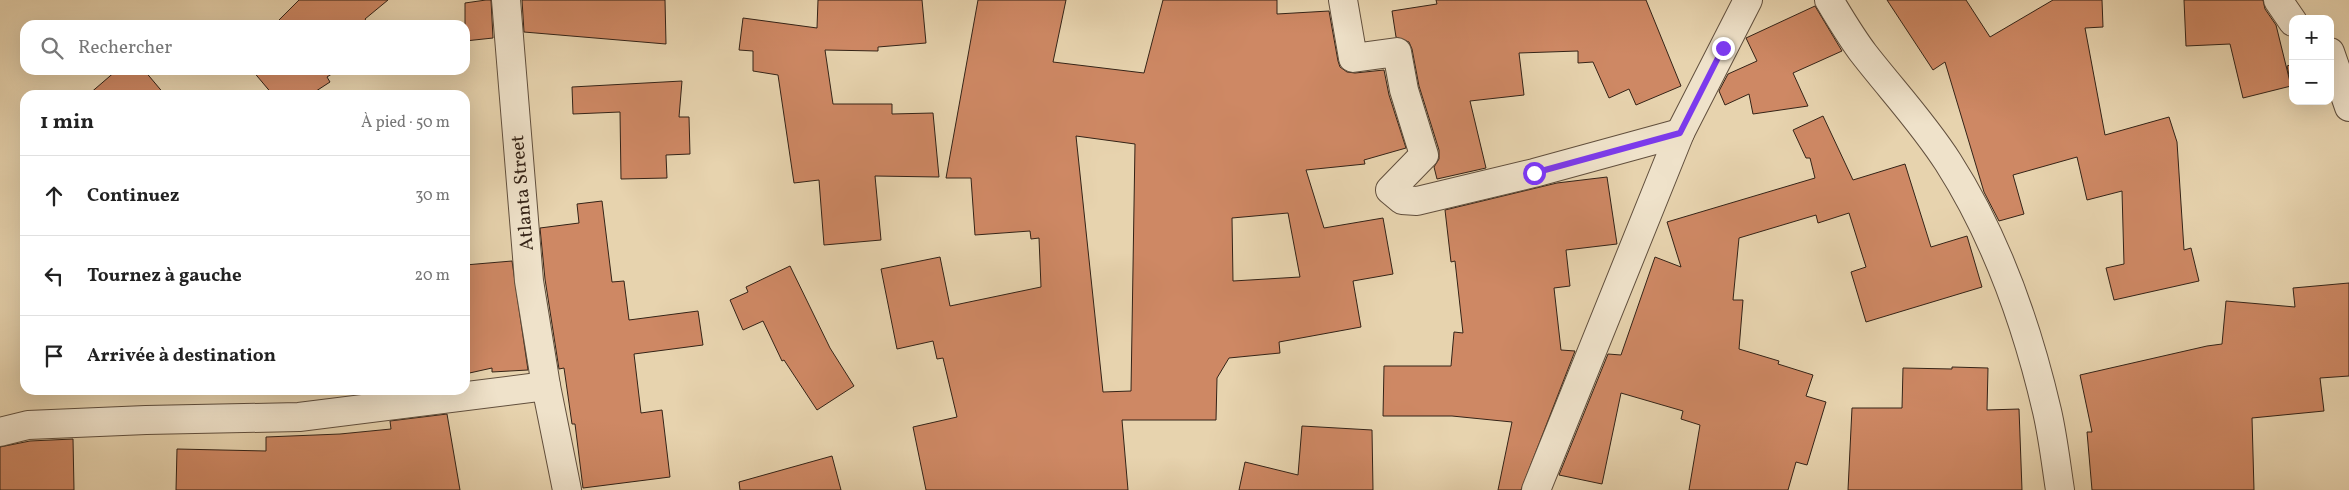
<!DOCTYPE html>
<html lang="fr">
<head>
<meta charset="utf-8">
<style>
  body { margin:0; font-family:Vollkorn,serif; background:#f2f2f2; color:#222 }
  .controls { position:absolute; right:15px; top:15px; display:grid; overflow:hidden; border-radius:10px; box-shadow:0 5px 20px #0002 }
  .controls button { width:45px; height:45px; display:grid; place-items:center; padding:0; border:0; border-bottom:1px solid #e0e0e0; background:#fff; color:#222; font:25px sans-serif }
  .stop { position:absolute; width:15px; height:15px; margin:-11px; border:4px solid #7c3aed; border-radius:50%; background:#fff }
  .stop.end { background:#7c3aed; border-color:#fff; box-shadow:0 1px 5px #0008 }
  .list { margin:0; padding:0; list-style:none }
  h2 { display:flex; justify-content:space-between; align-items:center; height:65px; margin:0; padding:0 20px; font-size:21px }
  h2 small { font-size:16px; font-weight:400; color:#767676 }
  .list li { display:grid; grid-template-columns:32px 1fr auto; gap:15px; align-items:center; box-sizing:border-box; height:80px; padding:0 20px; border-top:1px solid #e0e0e0 }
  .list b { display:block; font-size:19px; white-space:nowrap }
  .list em { font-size:16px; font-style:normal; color:#767676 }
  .icon { flex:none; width:28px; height:28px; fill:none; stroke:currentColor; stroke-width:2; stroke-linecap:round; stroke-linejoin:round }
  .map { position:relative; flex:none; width:2349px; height:490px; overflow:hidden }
  .search { position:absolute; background:#fff; box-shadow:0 5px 20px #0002; left:20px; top:20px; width:450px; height:55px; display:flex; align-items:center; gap:12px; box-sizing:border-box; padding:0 18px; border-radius:15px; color:#767676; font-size:19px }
  .panel { position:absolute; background:#fff; box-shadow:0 5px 20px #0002; left:20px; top:90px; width:450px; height:305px; border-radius:15px }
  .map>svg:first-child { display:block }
</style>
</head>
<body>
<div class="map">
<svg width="2349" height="490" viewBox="0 0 2349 490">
  <rect width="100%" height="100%" fill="#e7d3ae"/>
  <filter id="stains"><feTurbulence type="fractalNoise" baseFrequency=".004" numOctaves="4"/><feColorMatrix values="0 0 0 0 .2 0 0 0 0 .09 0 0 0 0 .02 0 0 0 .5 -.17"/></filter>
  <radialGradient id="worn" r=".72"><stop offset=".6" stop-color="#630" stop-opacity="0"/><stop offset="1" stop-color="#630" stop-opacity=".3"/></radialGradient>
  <g fill="#ce8864" stroke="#342317" fill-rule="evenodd">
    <polygon points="299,0 388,0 365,19 369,25 274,25"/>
    <polygon points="486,0 491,0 493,38 465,41 465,3"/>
    <polygon points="522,0 665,0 666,44 524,32"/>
    <polygon points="818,0 922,0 926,43 878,47 878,51 825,50 833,104 892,104 892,114 933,113 939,177 875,176 881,240 824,245 819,180 794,183 778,75 753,71 753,51 739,50 743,18 817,28"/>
    <path d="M978 0H1066L1053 62 1144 73 1163 0H1277V14L1329 11 1338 61 1340 67 1347 72 1355 73 1384 70 1389 95 1406 148 1364 160 1365 164 1306 170 1324 228 1383 218 1393 274 1353 281 1361 327 1279 342 1280 353 1229 358 1217 378 1216 420H1122L1128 490H926L913 427 957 417 943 358 937 359 933 341 897 349 881 269 940 257 950 306 1041 287 1039 238 1031 239 1030 231 975 235 971 178H946ZM1076 136 1135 144 1131 391 1103 392ZM1288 213 1300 277 1233 281 1232 218Z"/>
    <polygon points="1436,0 1646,0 1681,86 1636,105 1629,89 1609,98 1593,62 1578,63 1578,51 1519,53 1524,95 1470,101 1486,168 1437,179 1434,167 1439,159 1439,150 1419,86 1412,49 1409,42 1396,37 1392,11 1437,4"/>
    <polygon points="1887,0 1966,0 1990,37 2053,0 2102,0 2103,27 2085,28 2105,135 2169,117 2177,142 2184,250 2191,248 2199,281 2114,300 2106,268 2124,264 2122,191 2087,200 2077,157 2013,175 2024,214 1999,221 1984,192 1945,62 1933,70"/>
    <polygon points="2184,0 2263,0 2265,9 2276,25 2291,86 2243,98 2230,44 2186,46"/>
    <polygon points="1815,6 1842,51 1793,73 1808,106 1753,114 1749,94 1725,105 1719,91 1728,74 1757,61 1746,38"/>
    <polygon points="2293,64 2293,90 2292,90 2287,66"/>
    <polygon points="117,70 144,70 165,95 88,95"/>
    <polygon points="252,70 338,70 327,77 330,82 310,95 273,95"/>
    <polygon points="682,81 679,117 689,117 690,154 666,155 667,178 621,179 620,112 573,114 572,87"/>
    <polygon points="1823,116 1853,180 1905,164 1931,247 1967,236 1982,287 1866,322 1851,272 1866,267 1849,213 1818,223 1816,215 1739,238 1733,300 1743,300 1739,349 1779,361 1778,364 1813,375 1806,396 1826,402 1807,465 1796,462 1788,490 1689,490 1700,425 1681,419 1683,411 1621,393 1602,484 1559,475 1608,354 1621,355 1655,257 1681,267 1667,222 1815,178 1810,158 1806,158 1793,130"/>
    <polygon points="1607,177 1617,244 1566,250 1570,286 1554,288 1561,350 1575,351 1521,490 1498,490 1512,422 1452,416 1383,416 1384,366 1451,366 1454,332 1463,333 1455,261 1451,262 1445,210 1557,183"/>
    <polygon points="602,201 612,282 624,281 629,320 698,311 703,345 634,354 641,413 662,410 670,477 583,488 575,424 572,424 564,368 559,369 545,279 540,228 579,223 577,204"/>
    <polygon points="512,261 528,370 492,372 492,368 465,374 465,265"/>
    <polygon points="790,266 830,348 854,386 817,410 784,360 782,361 763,321 743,330 730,300 748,292 746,287"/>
    <polygon points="2349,283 2349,376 2320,378 2324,411 2252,418 2254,490 2092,490 2087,432 2092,432 2080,375 2207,346 2222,344 2226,301 2295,307 2293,288"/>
    <polygon points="1952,367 1988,368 1987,410 2019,409 2022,490 1848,490 1852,408 1902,408 1903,368 1952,369"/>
    <polygon points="447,414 460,490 176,490 177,449 266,451 266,437 340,434 391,429 390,421"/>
    <polygon points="1302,426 1372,430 1373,490 1239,490 1245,462 1298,475"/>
    <polygon points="73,439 74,490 0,490 0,447 30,441"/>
    <polygon points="832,456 841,490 740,490 739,482"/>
  </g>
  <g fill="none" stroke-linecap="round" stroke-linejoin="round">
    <g stroke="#614f3d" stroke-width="30">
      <g id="minor">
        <polyline points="506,0 529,281 546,386"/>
        <polyline points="1343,0 1353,58 1397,52 1404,90 1424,155 1390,190 1402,200 1417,201 1534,173 1680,133"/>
        <path d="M1829 0C1840 18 1851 37 1864 54 1892 90 1923 123 1948 162 1996 237 2027 325 2047 411 2053 437 2056 464 2060 490"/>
        <polyline points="2278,0 2293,22"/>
        <polyline points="2330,52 2349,107"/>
        <polyline points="0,432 28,425 146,420 299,417 546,386 567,490"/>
        <polyline points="1536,490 1680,133 1748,0"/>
      </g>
    </g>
    <use href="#minor" stroke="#efe2ca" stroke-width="28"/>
  </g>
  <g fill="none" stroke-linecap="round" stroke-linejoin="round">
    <polyline stroke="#7c3aed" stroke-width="6" points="1534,173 1680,133 1723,48"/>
  </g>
  <g text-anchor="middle" stroke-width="4" stroke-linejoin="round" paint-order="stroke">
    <g font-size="19" fill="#342317" stroke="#efe2ca">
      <text transform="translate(521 193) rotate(-95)" y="7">Atlanta Street</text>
    </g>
  </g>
  <rect width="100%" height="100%" filter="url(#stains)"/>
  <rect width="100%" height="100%" fill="url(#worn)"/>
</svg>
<div class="controls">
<button>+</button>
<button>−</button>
</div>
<div class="stop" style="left:1534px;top:173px"></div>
<div class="stop end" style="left:1723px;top:48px"></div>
<div class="search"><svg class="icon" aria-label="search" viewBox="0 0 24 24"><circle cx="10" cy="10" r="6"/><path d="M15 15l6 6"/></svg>Rechercher</div>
<section class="panel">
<h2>1 min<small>À pied · 50 m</small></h2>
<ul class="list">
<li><svg class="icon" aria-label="ahead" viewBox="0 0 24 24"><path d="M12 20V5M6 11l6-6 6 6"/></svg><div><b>Continuez</b></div><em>30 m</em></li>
<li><svg class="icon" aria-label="left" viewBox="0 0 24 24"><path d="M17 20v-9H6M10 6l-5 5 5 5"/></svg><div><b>Tournez à gauche</b></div><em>20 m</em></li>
<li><svg class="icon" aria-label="arrive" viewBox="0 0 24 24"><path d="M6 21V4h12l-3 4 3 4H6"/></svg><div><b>Arrivée à destination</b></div></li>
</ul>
</section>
</div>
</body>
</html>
